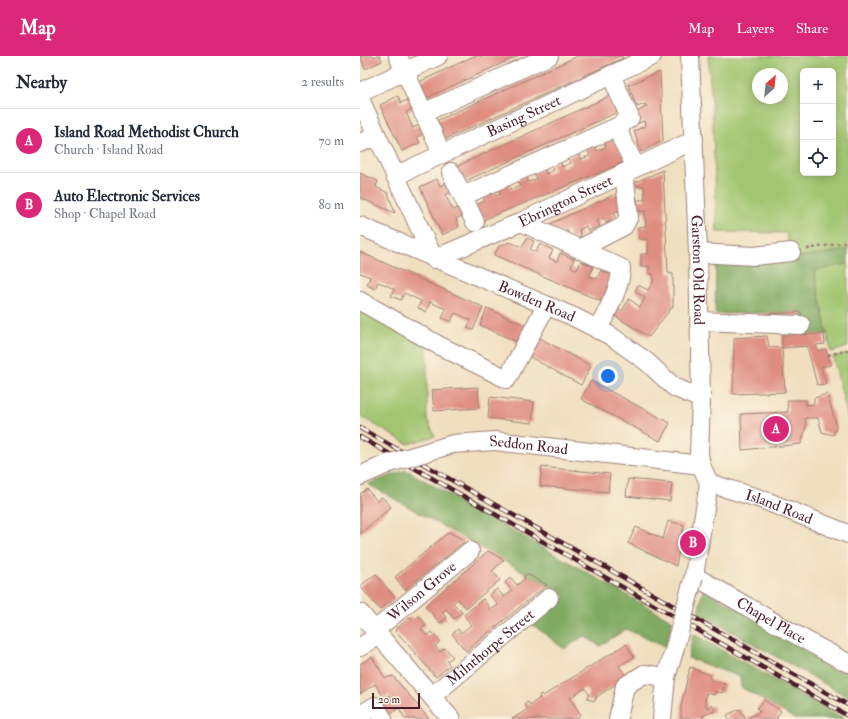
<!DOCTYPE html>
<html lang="en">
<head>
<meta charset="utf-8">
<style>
  body { margin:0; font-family:"IM FELL Double Pica",serif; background:#f6f6f7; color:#1f2937 }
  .controls { position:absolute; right:12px; top:12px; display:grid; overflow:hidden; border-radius:6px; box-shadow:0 2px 10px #0003 }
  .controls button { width:36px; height:36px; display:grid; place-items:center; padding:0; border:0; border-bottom:1px solid #e0e1e3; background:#fff; color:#1f2937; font:20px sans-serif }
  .compass { position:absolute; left:392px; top:12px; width:36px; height:36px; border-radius:50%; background:#fff; box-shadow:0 2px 10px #0003; rotate:27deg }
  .scale { position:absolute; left:12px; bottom:10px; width:48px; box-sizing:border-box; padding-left:4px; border:2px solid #4a1f2b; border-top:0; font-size:11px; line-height:14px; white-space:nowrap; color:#4a1f2b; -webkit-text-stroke:3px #fcf5e5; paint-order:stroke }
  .you { position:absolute; left:248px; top:320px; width:14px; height:14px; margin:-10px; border:3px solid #fff; border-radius:50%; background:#1a73e8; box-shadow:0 0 0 6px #1a73e833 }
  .badge { display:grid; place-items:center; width:26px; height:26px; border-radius:50%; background:#db2777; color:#fff; font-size:13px; font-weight:700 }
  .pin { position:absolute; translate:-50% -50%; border:2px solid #fff; box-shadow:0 1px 4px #0006 }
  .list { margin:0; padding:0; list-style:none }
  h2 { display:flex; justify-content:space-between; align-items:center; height:52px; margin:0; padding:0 16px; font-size:17px }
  h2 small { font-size:13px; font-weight:400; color:#747a83 }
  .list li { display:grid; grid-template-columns:26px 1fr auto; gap:12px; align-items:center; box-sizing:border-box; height:64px; padding:0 16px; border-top:1px solid #e0e1e3 }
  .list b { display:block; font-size:15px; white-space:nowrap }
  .list p { margin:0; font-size:13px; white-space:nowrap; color:#747a83 }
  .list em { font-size:13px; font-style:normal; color:#747a83 }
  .icon { flex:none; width:22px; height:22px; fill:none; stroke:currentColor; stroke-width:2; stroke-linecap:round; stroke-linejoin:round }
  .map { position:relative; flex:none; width:488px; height:663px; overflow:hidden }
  header { display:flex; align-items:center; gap:24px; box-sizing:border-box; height:56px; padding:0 20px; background:#db2777; color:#fff }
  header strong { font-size:19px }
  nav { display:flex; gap:22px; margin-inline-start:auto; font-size:14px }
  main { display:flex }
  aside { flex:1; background:#fff }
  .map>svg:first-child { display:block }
</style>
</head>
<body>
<header>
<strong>Map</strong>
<nav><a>Map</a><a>Layers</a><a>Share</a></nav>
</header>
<main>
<aside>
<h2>Nearby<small>2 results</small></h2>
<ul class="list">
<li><span class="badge">A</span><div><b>Island Road Methodist Church</b><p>Church · Island Road</p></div><em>70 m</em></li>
<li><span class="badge">B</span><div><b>Auto Electronic Services</b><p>Shop · Chapel Road</p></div><em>80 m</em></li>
</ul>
</aside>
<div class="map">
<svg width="488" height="663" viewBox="0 0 488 663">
  <rect width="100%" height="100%" fill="#fcf5e5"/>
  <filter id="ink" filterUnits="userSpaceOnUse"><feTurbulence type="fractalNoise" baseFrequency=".025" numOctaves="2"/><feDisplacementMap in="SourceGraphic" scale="8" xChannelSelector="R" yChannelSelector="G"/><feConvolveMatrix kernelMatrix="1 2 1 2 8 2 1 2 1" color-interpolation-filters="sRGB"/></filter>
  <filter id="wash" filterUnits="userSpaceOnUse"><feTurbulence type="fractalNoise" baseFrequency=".012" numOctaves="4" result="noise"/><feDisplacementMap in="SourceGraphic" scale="16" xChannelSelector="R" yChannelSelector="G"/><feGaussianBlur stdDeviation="0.9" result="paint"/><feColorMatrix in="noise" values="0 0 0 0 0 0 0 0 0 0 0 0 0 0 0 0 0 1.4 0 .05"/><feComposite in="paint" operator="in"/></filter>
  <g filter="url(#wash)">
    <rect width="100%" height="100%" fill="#f0dfbf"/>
    <g fill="#a1c570" stroke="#76724e" fill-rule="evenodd">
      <path d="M348 0H488V194L432 202 426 177 357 176 352 50ZM443 15H473V117H443ZM398 18H422V42H398Z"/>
      <polygon points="488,208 488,291 471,296 454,214"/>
      <polygon points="0,249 67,287 67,363 75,380 48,388 0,360"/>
      <polygon points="488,297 488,362 473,301"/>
    </g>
    <g fill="#80aa62" stroke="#656446">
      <polygon points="488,194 488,208 454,215 467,278 446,279 441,256 355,258 356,203 432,202"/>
      <polygon points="46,414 313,565 305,591 266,573 240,590 224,580 204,593 172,568 206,540 8,428"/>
      <polygon points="343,533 488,614 488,641 338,557"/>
      <polygon points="333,578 485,663 435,663 381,631 380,621 328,602"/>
    </g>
    <g id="blocks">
      <g fill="#df8d81">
        <polygon points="0,0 20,0 22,5 5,13"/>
        <polygon points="114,0 158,0 62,44 55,28"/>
        <polygon points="218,0 262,0 263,2 81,85 72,67"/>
        <polygon points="300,16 303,85 281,96 274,75 285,70 284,65 276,68 276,57 287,50 285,48 277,51 268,29"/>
        <polygon points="254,38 262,54 101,127 93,112"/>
        <polygon points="38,40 41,47 50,43 54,52 46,56 53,72 61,68 65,77 57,81 60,87 42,95 20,49"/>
        <polygon points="252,81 267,105 118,166 116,149 125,145 122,139 132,134 135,140 141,138 137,130 147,126 151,134 160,130 158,124 166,120 168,126 177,123 174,117 184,113 186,118 194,114 192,108 200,105 202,111 211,107 208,101 218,97 221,103 230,100 227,92 235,88 237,95 246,91 244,85"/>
        <polygon points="303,114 308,217 313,218 313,250 289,281 253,259 257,252 262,255 269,243 280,251 285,242 275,235 278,229 288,234 293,226 293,218 289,218 289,210 281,211 281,198 288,198 288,183 279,183 278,171 286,170 285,155 278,155 277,144 285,144 284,130 277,130 276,126"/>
        <polygon points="0,117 18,125 16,131 28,137 35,157 0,142"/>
        <polygon points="77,123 80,130 89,126 94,135 85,139 89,146 93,154 101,151 104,159 96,163 99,171 82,179 60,131"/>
        <polygon points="262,135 264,152 253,157 256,163 246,167 244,162 237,165 240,170 228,175 226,170 219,174 221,180 212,184 207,174 201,178 181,172"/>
        <polygon points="167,182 174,185 170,194 176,196 180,188 193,194 189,202 197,206 200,197 214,203 211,211 217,214 221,205 233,211 229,220 237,223 241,214 253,220 245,247 134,199 139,190 150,186 162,191"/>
        <polygon points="0,196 123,251 113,274 107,272 111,264 95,257 91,266 82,262 86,253 70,246 66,256 58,252 61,245 44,237 41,244 31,240 34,233 26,229 18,226 15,233 7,229 10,221 0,217"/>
        <polygon points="127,252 167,270 159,287 120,269"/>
        <polygon points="441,256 442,264 405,266 405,258"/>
        <polygon points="464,278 465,288 456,289 458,295 466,293 471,309 461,311 466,328 457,329 447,290 422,292 422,279"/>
        <polygon points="407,280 409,291 422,292 425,336 373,338 374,282"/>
        <polygon points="178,281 231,310 221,329 168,300"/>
        <polygon points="231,325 310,367 300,385 221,343"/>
        <polygon points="118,331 119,352 74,355 72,334"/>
        <polygon points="467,338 476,368 476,373 473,379 462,376 458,362 445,362 446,371 441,388 382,394 381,358 428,356 427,344 446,344 446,349 454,348 454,342"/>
        <polygon points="130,341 174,346 172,367 128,362"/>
        <polygon points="182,411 250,418 248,436 180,430"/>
        <polygon points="268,423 312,427 310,445 266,440"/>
        <polygon points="7,433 17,445 22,441 31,451 0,478 0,438"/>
        <polygon points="308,465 324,469 316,510 268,487 276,471 303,483"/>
        <polygon points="89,476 105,485 45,534 35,521"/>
        <polygon points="128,495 144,504 132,515 140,524 106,552 98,543 93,547 102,556 94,563 86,553 82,556 87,562 80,567 65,550"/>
        <polygon points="16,518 35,542 20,554 0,530"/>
        <polygon points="167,518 187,529 106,595 92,578 98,573 101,577 111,569 104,559 123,543 131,554 138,549 130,539 137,533 144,541 152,535 145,526 151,522 157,529 165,523 164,520"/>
        <polygon points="59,560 66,569 61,573 67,580 72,576 80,585 75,590 80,596 85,592 93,601 87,605 90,609 76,621 35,574 50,561 53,564"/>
        <polygon points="266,588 274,601 259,610 267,621 236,641 235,645 227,643 229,638 225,632 210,642 221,659 215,663 152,663 168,653 164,648 168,646 170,649 180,642 179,639 182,638 183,640"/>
        <polygon points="12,601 25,622 33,620 69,663 45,663 39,652 26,660 21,651 32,644 29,639 24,642 15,628 0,638 0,608"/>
        <polygon points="330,611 350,619 350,624 365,628 362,637 355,635 354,639 346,637 345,646 347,652 352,649 355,655 342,660 343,663 321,663 321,650"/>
        <polygon points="404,644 421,655 417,661 418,663 369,663 367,659 380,653 386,663 400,656 397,652"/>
      </g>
    </g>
  </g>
  <g filter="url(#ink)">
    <use href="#blocks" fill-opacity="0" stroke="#9d7f75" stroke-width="1"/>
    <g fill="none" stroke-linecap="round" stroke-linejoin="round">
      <g stroke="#9d7f75" stroke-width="20">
        <g id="minor">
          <polyline points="38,0 82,98"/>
          <path id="s1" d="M330 0 338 197 341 343 339 398 341 409 349 427"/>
          <polyline points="251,19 270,62 259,70 261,82 276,111"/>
          <polyline points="0,36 78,0"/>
          <path id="s2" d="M0 43 74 203 161 166 334 84"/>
          <polyline points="63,57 189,0"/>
          <polyline points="0,87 17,80"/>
          <polyline points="91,116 115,166"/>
          <path id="s3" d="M35 120 292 0"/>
          <polyline points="103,140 259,70"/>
          <path d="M161 166 261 212C261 232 246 256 238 274"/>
          <path id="s4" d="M0 170 214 261 251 280 287 306 314 331 341 343"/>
          <polyline points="219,193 264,170 269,160 264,117"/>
          <polyline points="338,197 394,200 431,196"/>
          <polyline points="0,245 80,290 147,323 186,250"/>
          <polyline points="339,265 441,269"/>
          <path id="s5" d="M93 388 135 385 341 409"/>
          <polyline points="0,420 27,408"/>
          <path id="s6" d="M349 427 334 520C386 549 435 580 488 607"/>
          <path id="s7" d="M349 427 401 443 488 478"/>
          <polyline points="0,557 91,663"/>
          <path id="s8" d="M14 575 110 495"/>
          <polyline points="0,591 18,580"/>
          <path id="s9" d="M72 640 189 542"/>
          <polyline points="0,659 15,650 23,663"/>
          <polyline points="258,663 265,630 284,618 306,621"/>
          <polyline points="302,663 306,621 314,595"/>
        </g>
      </g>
      <g stroke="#9d7f75" stroke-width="2.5" stroke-dasharray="3 3" stroke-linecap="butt">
        <polyline points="447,193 488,186"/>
        <polyline points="468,299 488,294"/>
      </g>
      <use href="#minor" stroke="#fff" stroke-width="18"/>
      <g stroke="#4a1f2b" stroke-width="4.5">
        <g id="rail">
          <polyline points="0,372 488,649"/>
          <polyline points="0,381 488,660"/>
        </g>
      </g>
      <use href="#rail" stroke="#fcf5e5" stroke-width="3" stroke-dasharray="9" stroke-linecap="butt"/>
      <g stroke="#9d7f75" stroke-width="20" stroke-linecap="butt">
        <g id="minor-bridge">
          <polyline points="27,408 93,388"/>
          <polyline points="314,595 334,520"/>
        </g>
      </g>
      <use href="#minor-bridge" stroke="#fff" stroke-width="18"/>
    </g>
  </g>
  <g text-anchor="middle" stroke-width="3" stroke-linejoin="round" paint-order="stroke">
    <g font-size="15" fill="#4a1f2b" stroke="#fcf5e5">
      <text dy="5" stroke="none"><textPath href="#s3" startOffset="142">Basing Street</textPath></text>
      <text dy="5" stroke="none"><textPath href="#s2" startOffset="320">Ebrington Street</textPath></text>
      <text dy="5" stroke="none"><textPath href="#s1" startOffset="214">Garston Old Road</textPath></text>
      <text dy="5" stroke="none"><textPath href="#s4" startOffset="192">Bowden Road</textPath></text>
      <text dy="5" stroke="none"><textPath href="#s5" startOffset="76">Seddon Road</textPath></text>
      <text dy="5" stroke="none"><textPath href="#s7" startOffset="74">Island Road</textPath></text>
      <text dy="5" stroke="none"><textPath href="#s8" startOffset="62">Wilson Grove</textPath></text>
      <text dy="5" stroke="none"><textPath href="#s6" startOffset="183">Chapel Place</textPath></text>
      <text dy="5" stroke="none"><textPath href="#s9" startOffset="76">Milnthorpe Street</textPath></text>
    </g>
  </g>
</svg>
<div class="controls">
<button>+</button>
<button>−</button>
<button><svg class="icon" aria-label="locate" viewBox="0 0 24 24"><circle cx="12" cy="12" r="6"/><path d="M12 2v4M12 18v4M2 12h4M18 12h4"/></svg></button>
</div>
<svg class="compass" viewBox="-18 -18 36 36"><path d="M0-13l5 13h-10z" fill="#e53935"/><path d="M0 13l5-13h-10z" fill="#747a83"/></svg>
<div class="scale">20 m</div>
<div class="you"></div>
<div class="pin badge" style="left:416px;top:373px">A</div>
<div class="pin badge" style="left:333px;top:487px">B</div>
</div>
</main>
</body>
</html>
